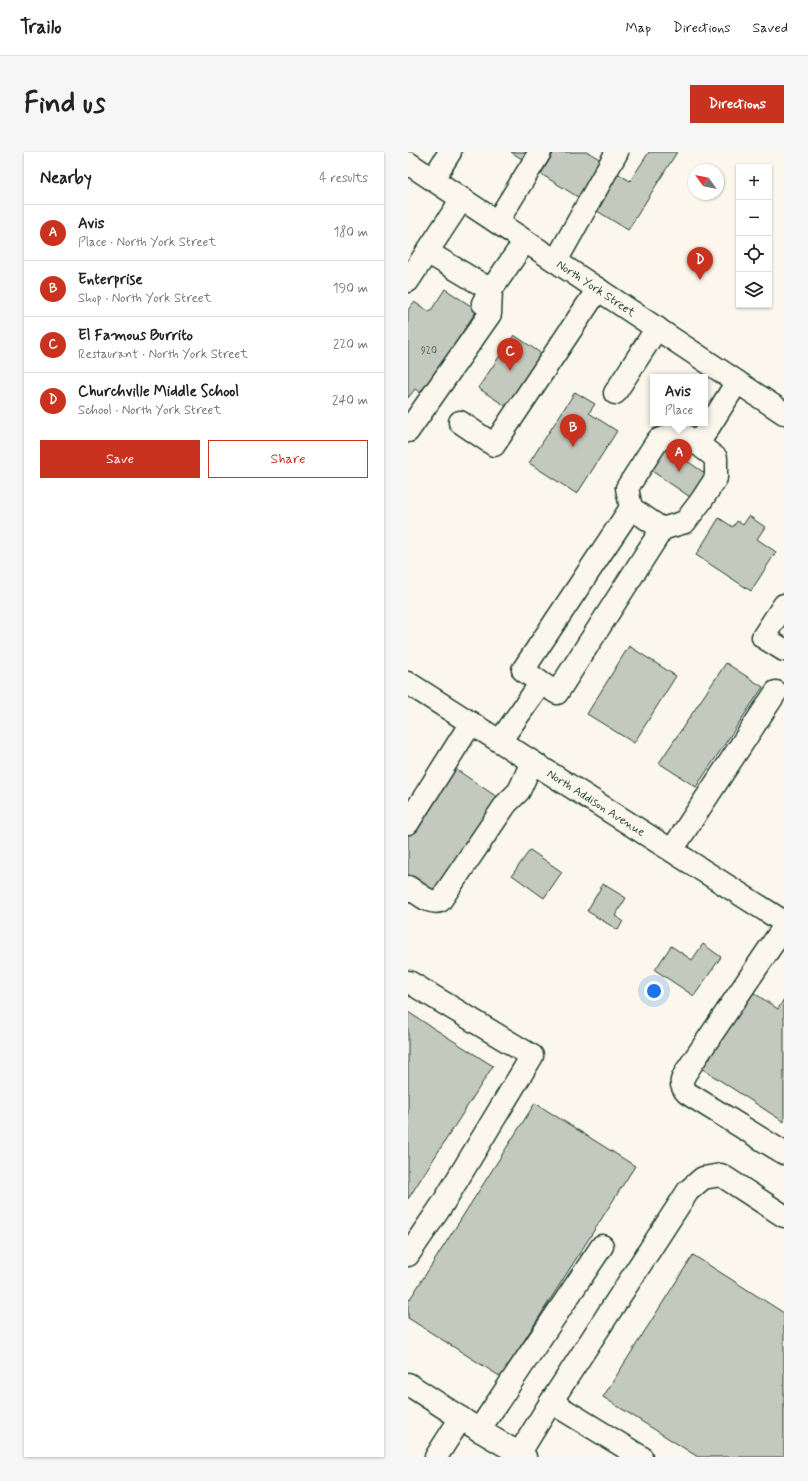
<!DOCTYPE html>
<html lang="en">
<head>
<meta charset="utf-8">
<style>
  body { margin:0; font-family:Mynerve,sans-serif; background:#f6f6f6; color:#222 }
  .controls { position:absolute; right:12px; top:12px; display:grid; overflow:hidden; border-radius:0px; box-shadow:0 1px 3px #0004 }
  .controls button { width:36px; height:36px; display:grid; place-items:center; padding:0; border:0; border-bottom:1px solid #e0e0e0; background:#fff; color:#222; font:20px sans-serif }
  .compass { position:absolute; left:280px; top:12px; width:36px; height:36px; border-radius:50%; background:#fff; box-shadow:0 1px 3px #0004; rotate:303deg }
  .you { position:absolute; left:246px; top:839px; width:14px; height:14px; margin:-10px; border:3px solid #fff; border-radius:50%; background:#1a73e8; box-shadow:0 0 0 6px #1a73e833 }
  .badge { display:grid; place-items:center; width:26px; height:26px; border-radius:50%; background:#c8321e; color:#fff; font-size:13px; font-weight:700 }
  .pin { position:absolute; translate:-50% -33px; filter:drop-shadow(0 1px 2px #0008) }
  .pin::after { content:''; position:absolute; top:21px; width:14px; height:12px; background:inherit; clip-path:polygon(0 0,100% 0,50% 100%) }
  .popup { position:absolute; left:242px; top:222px; width:58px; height:52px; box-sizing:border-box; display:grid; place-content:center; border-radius:0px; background:#fff; filter:drop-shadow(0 1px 3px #0005); font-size:13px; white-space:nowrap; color:#767676 }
  .popup b { font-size:15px; color:#222 }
  .popup::after { content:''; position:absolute; left:50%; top:100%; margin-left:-8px; border:8px solid transparent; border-top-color:#fff }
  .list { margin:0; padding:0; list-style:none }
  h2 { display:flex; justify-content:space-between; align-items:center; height:52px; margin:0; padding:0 16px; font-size:17px }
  h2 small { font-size:13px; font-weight:400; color:#767676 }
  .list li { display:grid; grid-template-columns:26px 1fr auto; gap:12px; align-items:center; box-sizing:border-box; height:56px; padding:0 16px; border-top:1px solid #e0e0e0 }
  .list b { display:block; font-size:15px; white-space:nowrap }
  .list p { margin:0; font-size:13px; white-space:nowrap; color:#767676 }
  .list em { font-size:13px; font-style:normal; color:#767676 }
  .actions { display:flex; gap:8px; padding:12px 16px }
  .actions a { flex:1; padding:9px 0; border:1px solid #c8321e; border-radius:0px; text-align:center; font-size:14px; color:#c8321e }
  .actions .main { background:#c8321e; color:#fff }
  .icon { flex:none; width:22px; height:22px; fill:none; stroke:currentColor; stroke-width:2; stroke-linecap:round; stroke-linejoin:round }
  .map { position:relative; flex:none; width:376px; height:1305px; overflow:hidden; border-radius:0px }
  header { display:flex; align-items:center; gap:24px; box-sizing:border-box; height:56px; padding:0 20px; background:#fff; border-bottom:1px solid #e0e0e0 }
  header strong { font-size:19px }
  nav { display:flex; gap:22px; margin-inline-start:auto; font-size:14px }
  .intro { display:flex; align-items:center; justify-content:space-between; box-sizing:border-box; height:96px; padding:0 24px }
  h1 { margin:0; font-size:28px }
  .button { padding:10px 18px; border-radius:0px; background:#c8321e; color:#fff; font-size:14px; font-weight:700 }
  main { display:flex; gap:24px; padding:0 24px }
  aside { flex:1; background:#fff; border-radius:0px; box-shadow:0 1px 3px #0004 }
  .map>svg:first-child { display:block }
</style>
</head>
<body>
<header>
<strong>Trailo</strong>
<nav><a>Map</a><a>Directions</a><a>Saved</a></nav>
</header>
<div class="intro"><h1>Find us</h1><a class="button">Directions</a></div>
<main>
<aside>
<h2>Nearby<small>4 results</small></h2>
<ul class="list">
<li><span class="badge">A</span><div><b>Avis</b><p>Place · North York Street</p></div><em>180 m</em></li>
<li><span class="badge">B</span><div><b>Enterprise</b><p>Shop · North York Street</p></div><em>190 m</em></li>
<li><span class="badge">C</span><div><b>El Famous Burrito</b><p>Restaurant · North York Street</p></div><em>220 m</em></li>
<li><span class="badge">D</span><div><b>Churchville Middle School</b><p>School · North York Street</p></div><em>240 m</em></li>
</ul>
<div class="actions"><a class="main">Save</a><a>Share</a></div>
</aside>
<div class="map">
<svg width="376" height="1305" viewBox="0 0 376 1305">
  <rect width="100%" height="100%" fill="#fbf7ec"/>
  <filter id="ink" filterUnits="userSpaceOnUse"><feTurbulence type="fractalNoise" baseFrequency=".025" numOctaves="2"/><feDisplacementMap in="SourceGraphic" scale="8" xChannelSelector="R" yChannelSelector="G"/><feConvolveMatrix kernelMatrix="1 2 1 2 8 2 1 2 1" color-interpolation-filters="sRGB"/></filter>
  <g filter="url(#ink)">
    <g fill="#c4c9be" stroke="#1f3d34">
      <polygon points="103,0 122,0 117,9"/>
      <polygon points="146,0 180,0 193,8 170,45 133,22"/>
      <polygon points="241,0 269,0 220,78 186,57 209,21 222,29"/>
      <polygon points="37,137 69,158 14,242 7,237 0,246 0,158 6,150 22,160"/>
      <polygon points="106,183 134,202 99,255 70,236"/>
      <polygon points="167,240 187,252 181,261 209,279 169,342 121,311"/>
      <polygon points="257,294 301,324 285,347 241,317"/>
      <polygon points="341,364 357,375 349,387 368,400 343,439 288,403 311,366 325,375 329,369 335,373"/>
      <polygon points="221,494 268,524 226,591 179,562"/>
      <polygon points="318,511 355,535 288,635 251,611"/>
      <polygon points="43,614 92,647 27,745 0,727 0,679"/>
      <polygon points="122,698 154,720 136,746 104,723"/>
      <polygon points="195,732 218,746 207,764 215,769 210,778 179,759"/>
      <polygon points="295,792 313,805 286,844 247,818 263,794 284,808"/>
      <polygon points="343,839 370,857 376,847 376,970 293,916"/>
      <polygon points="0,860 85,914 0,1047"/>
      <polygon points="127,951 227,1014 93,1225 0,1166 0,1150"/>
      <polygon points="285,1103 376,1161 376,1305 290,1305 195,1245"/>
    </g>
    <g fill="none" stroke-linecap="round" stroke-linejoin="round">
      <g stroke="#1f3d34" stroke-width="25">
        <g id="minor">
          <polyline points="25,27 42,0"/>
          <polyline points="89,70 132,0"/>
          <polyline points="19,100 83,138 75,151"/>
          <polyline points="148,109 209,0"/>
          <polyline points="0,129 54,47"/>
          <polyline points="207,241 249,176"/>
          <polyline points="52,270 86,293 190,137"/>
          <polyline points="0,279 82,162 83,138 117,89"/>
          <polyline points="223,356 219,336 250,288 271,280 290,292"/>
          <polyline points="254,377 277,370 293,349 308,326 308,306 290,292 329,230"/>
          <polyline points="376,453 355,485 376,498"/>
          <path id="s1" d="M0 531 376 770"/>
          <polyline points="92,589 133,531 149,541 254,377 223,356 115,518 133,531"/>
          <polyline points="0,671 63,571"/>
          <polyline points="264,698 368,540"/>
          <path d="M0 735C9 740 21 753 32 749L98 652 111 639 124 610"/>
          <path d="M376 775 280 917C274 927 270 931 279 941L376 1001"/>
          <polyline points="0,1103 34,1053 124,904 1,830"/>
          <polyline points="0,1232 71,1278 117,1305"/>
          <polyline points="71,1278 194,1094"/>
          <polyline points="111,1302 143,1250"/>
          <polyline points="28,1305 53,1266"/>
          <polyline points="233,1305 143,1250 280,1039 295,1026 313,1023 376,1064"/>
        </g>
      </g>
      <g stroke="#1f3d34" stroke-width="25">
        <g id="major">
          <path id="s2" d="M0 11 376 261"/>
        </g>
      </g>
      <use href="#minor" stroke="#fbf7ec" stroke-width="22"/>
      <use href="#major" stroke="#fbf7ec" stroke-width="22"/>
    </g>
  </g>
  <g text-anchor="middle" stroke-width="3" stroke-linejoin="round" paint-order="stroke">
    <g font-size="10" fill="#486056">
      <text x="21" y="202">920</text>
    </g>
    <g font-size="12" fill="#1f3d34" stroke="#fbf7ec">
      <text dy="4" stroke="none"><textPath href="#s2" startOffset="226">North York Street</textPath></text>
      <text dy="4" stroke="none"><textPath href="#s1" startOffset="223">North Addison Avenue</textPath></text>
    </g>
  </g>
</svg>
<div class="controls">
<button>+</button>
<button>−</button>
<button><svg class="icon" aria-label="locate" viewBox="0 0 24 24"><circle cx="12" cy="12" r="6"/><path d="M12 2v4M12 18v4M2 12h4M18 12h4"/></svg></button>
<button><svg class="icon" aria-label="layers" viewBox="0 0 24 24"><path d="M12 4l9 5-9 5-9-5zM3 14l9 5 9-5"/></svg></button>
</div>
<svg class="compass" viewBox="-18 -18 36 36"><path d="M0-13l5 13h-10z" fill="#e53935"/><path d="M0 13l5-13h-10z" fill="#767676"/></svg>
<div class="you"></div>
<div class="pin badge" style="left:271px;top:320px">A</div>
<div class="popup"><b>Avis</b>Place</div>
<div class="pin badge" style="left:165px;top:295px">B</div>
<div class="pin badge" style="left:102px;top:219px">C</div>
<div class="pin badge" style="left:292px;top:128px">D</div>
</div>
</main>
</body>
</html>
